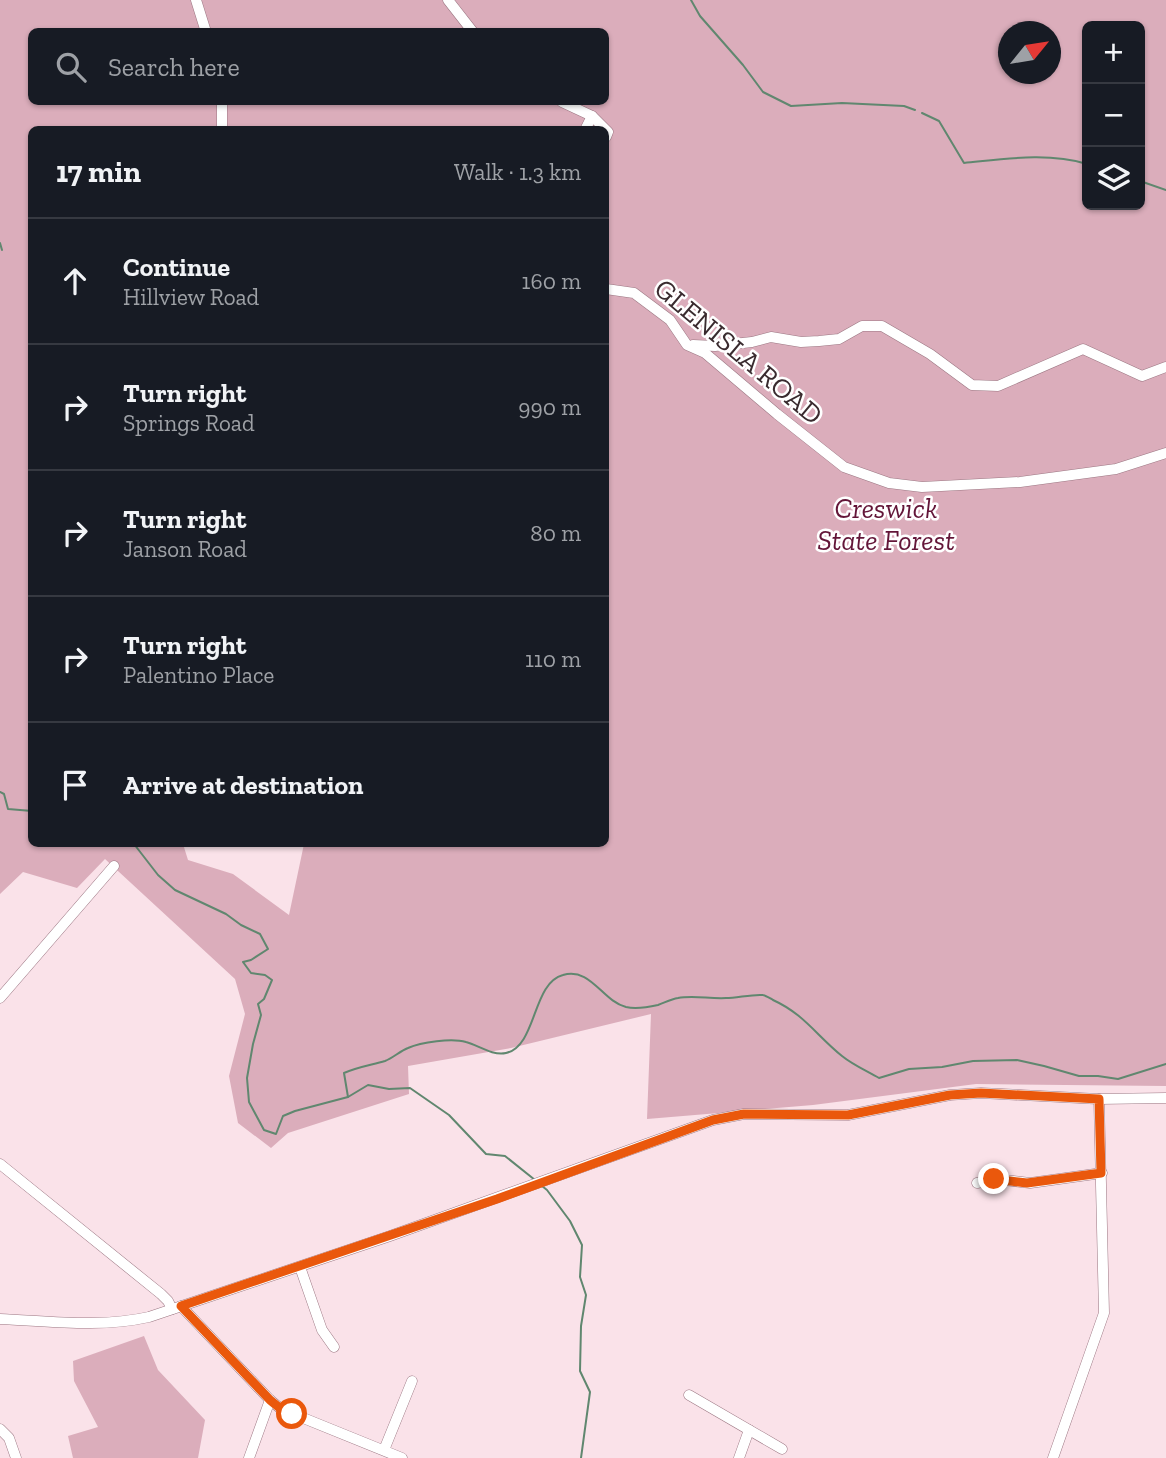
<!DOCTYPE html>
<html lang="en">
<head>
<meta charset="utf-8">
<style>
  body { margin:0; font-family:"Zilla Slab",serif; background:#20242c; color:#f1f3f6 }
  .controls { position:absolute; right:21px; top:21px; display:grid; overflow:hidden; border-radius:10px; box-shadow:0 2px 5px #0004 }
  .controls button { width:63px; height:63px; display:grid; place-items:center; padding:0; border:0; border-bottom:2px solid #363941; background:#171b24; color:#f1f3f6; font:35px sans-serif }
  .compass { position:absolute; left:998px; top:21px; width:63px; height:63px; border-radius:50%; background:#171b24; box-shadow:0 2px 5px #0004; rotate:60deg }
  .stop { position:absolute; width:21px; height:21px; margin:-16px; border:5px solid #ea580c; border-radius:50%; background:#fff }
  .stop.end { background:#ea580c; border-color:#fff; box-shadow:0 2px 7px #0008 }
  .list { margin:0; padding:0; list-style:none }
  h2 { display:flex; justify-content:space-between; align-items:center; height:91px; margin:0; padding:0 28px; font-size:30px }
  h2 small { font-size:23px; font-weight:400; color:#9ea1a6 }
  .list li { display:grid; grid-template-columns:46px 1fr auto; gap:21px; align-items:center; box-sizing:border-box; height:126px; padding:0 28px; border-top:2px solid #363941 }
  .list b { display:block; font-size:26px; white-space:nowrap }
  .list p { margin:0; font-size:23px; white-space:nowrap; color:#9ea1a6 }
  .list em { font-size:23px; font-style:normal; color:#9ea1a6 }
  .icon { flex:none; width:38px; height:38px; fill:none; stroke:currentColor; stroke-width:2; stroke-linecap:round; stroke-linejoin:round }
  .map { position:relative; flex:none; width:1166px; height:1458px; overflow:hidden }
  .search { position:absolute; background:#171b24; box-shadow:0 2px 5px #0004; left:28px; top:28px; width:581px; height:77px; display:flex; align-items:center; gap:18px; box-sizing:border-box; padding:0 24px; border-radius:10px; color:#9ea1a6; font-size:26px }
  .panel { position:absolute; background:#171b24; box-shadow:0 2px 5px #0004; left:28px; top:126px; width:581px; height:721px; border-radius:10px }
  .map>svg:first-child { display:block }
</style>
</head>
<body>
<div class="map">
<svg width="1166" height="1458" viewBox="0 0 1166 1458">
  <rect width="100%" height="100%" fill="#fae2e9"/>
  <g fill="#dbadbb" fill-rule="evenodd">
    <path d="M0 0H1166V1086L976 1084 813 1105 647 1119 651 1014 511 1048 408 1066 409 1094 288 1133 271 1148 238 1123 229 1076 245 1014 235 979 105 859 77 888 23 872 0 894ZM1087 26H1140V205H1087ZM32 32H606V102H32ZM1009 32H1050V74H1009ZM32 130H606V844H304L289 915 233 874 188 860 183 844H32Z"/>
    <polygon points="144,1336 158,1370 205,1420 198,1458 73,1458 68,1436 98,1427 74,1381 73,1361"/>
  </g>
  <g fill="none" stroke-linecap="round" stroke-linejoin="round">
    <g stroke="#60876f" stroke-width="2">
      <polyline points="691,0 700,16 743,65 763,92 791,106 842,103 904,106 915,110"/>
      <path d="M922 113 939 121 964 163C1005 159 1048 152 1087 164"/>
      <polyline points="1140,181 1166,190"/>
      <polyline points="0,243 2,250"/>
      <polyline points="0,792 4,794 8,809 32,811"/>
      <polyline points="134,844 158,875 175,890 226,914 241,925 260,934 268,949 251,960 243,962 251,973 265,975 272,980 264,999 258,1004 261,1015 253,1044 247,1078 249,1102 264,1130 276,1134 283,1116 295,1111 348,1097 368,1085 389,1089 410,1088 449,1115 486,1154 505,1156 535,1180"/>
      <path d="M348 1097 344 1073C357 1067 371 1065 385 1061 393 1058 400 1051 408 1048 421 1042 452 1038 466 1042 478 1045 492 1056 506 1053 537 1046 532 983 563 975 591 967 602 1001 626 1007 635 1009 649 1007 658 1005 664 1003 671 999 678 998 693 995 710 999 726 998 737 998 752 994 763 995 764 995 772 999 773 1000 804 1014 817 1036 842 1056 853 1065 867 1071 879 1078L909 1069 942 1067 973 1061 1017 1060 1044 1066 1079 1076H1098L1118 1079 1166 1064"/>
      <polyline points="542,1186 547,1190 570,1221 582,1245 580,1277 586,1295 581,1326 580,1371 590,1392 581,1458"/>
    </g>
    <g stroke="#9c7783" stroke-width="11">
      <g id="minor">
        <polyline points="196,0 206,32"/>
        <polyline points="448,0 473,32"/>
        <polyline points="562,102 592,116 608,132 606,137"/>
        <polyline points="222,130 222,102"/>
        <polyline points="585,130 592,116"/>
        <polyline points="606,289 634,293 670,320 687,345 705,353 777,414 844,467 889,483 922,487 1020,482 1116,469 1166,453"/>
        <polyline points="693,345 715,346 752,342 771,337 801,342 819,341 839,339 862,326 882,326 930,354 972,385 998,386 1083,349 1142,376 1166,367"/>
        <polyline points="0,998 114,866"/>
        <polyline points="0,1164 161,1294 168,1301 172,1309"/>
        <polyline points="977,1183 996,1179 1030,1183 1102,1173"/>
        <polyline points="300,1267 322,1330 334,1347"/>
        <polyline points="181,1306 270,1400 281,1409 402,1458"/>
        <path d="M0 1319C49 1321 100 1328 149 1317L390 1236 713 1120 744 1114 848 1115 950 1095 981 1093 1099 1099 1166 1098"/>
        <polyline points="689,1395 782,1449"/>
        <polyline points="0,1429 9,1438 16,1458"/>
        <polyline points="384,1450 412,1381"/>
        <polyline points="249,1458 270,1400"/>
        <polyline points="739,1458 749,1430"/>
        <polyline points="1053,1458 1104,1313 1099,1099"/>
      </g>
    </g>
    <use href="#minor" stroke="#fff" stroke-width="10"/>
  </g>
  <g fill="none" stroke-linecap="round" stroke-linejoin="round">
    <polyline stroke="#ea580c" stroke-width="9" points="292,1414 281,1409 270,1400 181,1306 497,1199 713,1120 744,1114 848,1115 950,1095 981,1093 1099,1099 1101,1173 1027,1183 994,1179"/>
  </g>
  <g text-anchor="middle" stroke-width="5" stroke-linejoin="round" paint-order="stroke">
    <g font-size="28" fill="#3a2b2f" stroke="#fff">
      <text transform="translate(739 351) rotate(40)" y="10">GLENISLA ROAD</text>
    </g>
    <g font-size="28" font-style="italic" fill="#631538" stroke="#fff">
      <text x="886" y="518">Creswick<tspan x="886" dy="32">State Forest</tspan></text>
    </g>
  </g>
</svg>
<div class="controls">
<button>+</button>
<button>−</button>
<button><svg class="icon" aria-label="layers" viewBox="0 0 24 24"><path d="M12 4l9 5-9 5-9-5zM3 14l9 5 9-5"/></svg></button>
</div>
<svg class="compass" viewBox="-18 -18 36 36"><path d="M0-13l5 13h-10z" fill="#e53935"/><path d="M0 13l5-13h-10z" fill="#9ea1a6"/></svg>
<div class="stop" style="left:292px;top:1414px"></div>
<div class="stop end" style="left:994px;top:1179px"></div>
<div class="search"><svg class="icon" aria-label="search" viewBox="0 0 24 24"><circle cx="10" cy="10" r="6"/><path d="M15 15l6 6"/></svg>Search here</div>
<section class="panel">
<h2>17 min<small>Walk · 1.3 km</small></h2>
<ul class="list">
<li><svg class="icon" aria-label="ahead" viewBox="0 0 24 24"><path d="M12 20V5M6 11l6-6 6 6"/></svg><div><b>Continue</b><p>Hillview Road</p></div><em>160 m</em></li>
<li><svg class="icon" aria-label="right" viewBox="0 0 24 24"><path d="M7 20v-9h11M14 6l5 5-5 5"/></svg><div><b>Turn right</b><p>Springs Road</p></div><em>990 m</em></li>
<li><svg class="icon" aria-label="right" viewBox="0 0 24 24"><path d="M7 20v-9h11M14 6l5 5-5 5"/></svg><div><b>Turn right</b><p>Janson Road</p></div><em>80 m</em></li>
<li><svg class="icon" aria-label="right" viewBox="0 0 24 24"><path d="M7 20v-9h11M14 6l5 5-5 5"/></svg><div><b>Turn right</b><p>Palentino Place</p></div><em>110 m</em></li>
<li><svg class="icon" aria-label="arrive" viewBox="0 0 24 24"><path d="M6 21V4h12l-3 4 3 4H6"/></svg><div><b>Arrive at destination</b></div></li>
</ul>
</section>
</div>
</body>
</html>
